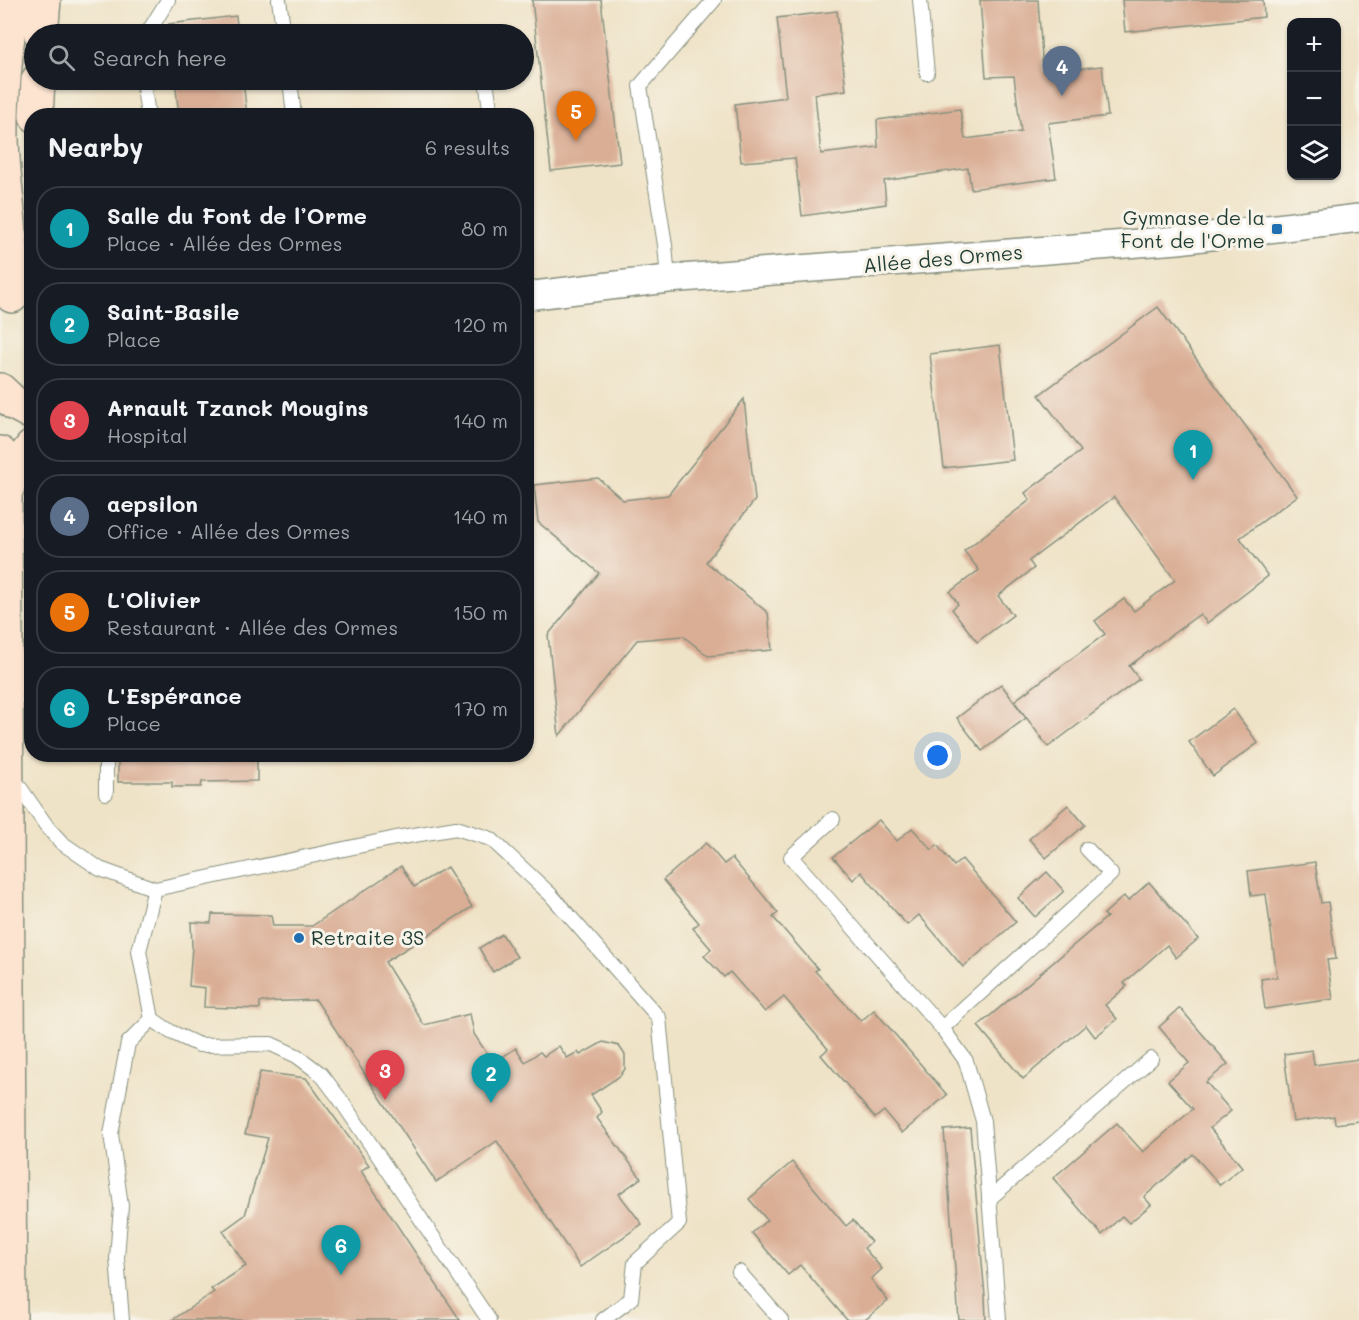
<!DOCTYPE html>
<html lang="en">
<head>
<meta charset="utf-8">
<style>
  body { margin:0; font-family:Mali,sans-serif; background:#20242c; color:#f1f3f6 }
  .controls { position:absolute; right:18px; top:18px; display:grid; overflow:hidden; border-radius:12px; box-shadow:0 2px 4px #0004 }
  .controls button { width:54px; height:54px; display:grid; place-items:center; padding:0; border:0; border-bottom:2px solid #363941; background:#171b24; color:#f1f3f6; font:30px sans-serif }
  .you { position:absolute; left:938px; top:756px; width:21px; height:21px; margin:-15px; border:4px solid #fff; border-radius:50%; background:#1a73e8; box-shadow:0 0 0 9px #1a73e833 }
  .badge { display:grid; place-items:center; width:39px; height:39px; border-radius:50%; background:#1a73e8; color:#fff; font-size:20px; font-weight:700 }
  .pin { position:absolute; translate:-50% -50px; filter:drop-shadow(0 2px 3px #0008) }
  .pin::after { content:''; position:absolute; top:32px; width:21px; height:18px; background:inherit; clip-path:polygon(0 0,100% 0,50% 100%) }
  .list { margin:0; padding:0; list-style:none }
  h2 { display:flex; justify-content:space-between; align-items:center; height:78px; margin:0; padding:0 24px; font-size:26px }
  h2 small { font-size:20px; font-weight:400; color:#9ea1a6 }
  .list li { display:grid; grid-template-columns:39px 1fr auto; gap:18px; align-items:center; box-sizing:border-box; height:84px; margin:0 12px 12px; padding:0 12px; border:2px solid #363941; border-radius:24px }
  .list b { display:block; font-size:22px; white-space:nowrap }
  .list p { margin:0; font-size:20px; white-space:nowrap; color:#9ea1a6 }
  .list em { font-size:20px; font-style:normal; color:#9ea1a6 }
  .icon { flex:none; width:33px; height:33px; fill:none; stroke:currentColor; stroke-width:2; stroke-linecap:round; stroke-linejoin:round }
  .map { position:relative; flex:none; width:1359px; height:1320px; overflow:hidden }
  .search { position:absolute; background:#171b24; box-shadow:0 2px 4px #0004; left:24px; top:24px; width:510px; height:66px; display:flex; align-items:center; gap:15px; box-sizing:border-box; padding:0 21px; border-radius:33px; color:#9ea1a6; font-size:22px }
  .panel { position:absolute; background:#171b24; box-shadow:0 2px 4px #0004; left:24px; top:108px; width:510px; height:654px; border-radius:24px }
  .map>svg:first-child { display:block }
</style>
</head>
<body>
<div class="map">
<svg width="1359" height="1320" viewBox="0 0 1359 1320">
  <rect width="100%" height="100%" fill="#f7f3e8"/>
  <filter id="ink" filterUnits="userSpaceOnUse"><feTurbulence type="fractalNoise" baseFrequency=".0167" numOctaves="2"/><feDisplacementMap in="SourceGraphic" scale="12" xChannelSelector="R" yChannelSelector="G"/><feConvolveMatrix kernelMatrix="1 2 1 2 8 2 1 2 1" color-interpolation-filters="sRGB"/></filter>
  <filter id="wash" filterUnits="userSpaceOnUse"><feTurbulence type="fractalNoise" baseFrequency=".008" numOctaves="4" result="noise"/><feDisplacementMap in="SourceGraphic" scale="24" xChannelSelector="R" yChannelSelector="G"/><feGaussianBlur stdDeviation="1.35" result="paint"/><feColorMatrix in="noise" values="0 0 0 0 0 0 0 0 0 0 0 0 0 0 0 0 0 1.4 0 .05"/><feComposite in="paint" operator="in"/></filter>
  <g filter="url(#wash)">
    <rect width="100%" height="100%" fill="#efe3c7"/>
    <g id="blocks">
      <g fill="#daae95">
        <polygon points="532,0 601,0 620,163 551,171"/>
        <polygon points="980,0 1038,0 1043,72 1102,66 1108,116 1048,123 1056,178 971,189 968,168 884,181 886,204 802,216 795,158 741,162 735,104 786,97 777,18 837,11 846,90 815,94 821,154 878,147 877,120 960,109 965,139 1021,132 1014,76 986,77"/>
        <polygon points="1122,0 1263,0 1264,17 1125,32"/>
        <polygon points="236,16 238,34 170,34 169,24"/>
        <polygon points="175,80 243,80 247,116 179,116"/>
        <polygon points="1158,307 1297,496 1240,538 1268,576 1207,623 1200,614 1129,666 1139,679 1048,747 1014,701 1105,634 1095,621 1124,599 1134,611 1175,580 1114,497 1029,561 1034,568 998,596 1013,615 977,642 952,609 958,604 950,592 979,570 964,551 1030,500 1025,493 1081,451 1039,395"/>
        <polygon points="1000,345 1013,460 944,468 930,354"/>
        <polygon points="744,399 755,500 706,562 768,613 772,650 708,656 683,636 637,640 559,736 548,635 599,573 538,522 534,485 598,478 623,500 668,495"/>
        <polygon points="1001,684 1026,718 982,751 957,718"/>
        <polygon points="1233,709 1258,743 1213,776 1189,742"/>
        <polygon points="118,754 257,754 257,781 202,782 201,787 172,787 172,782 118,782"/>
        <polygon points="1068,805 1085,825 1046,858 1029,839"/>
        <polygon points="879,820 897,841 912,828 932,850 937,845 954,866 962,859 1016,922 963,967 919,915 907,925 861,872 853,880 833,857"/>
        <polygon points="706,843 724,864 732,858 778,913 773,917 818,969 815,971 861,1021 874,1010 947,1095 902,1133 884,1111 875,1118 821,1055 828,1049 784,997 765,1012 730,972 724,977 704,956 711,949 693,928 699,923 663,880"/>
        <polygon points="1315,862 1321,903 1328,902 1336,959 1327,960 1333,999 1265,1009 1261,979 1277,977 1266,894 1251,896 1248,871"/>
        <polygon points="401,866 414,887 447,867 472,907 385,962 424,1025 470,1014 474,1034 493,1063 516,1048 525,1062 540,1052 544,1056 559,1046 567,1058 578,1052 580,1055 603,1042 619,1046 625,1055 625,1069 620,1076 591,1095 602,1112 597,1118 641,1178 619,1194 642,1224 580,1267 497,1141 436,1182 316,1000 260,1002 260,1009 204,1007 205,988 189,986 192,947 191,922 211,923 212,914 271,915 273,926 312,926"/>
        <polygon points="1047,872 1064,891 1035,917 1018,898"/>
        <polygon points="1149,882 1198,939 1176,958 1167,945 1124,983 1127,986 1105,1005 1117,1019 1095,1037 1086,1025 1023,1079 978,1026 1107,917 1104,914 1124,896 1128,901"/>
        <polygon points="502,934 517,957 493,972 479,948"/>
        <polygon points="1180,1008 1228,1064 1206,1082 1231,1111 1210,1128 1242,1167 1220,1185 1193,1154 1144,1197 1151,1205 1129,1223 1122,1216 1102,1235 1053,1178 1117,1123 1143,1152 1193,1109 1168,1081 1189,1063 1159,1027"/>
        <polygon points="1312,1050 1314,1065 1359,1059 1359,1121 1335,1124 1334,1116 1293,1122 1284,1054"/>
        <polygon points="260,1072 306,1078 369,1165 361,1171 460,1320 172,1320 214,1292 211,1289 246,1266 223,1231 245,1215 268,1138 245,1134"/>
        <polygon points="970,1128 985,1296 986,1320 959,1320 944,1130"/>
        <polygon points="792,1162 846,1226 853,1220 871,1242 864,1248 882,1269 871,1279 888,1301 865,1320 847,1320 800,1265 788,1275 752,1233 767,1220 749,1199"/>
      </g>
    </g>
  </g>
  <g filter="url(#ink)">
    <use href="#blocks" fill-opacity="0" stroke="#87907e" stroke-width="1.5"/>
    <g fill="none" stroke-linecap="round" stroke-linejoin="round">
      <g stroke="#87907e" stroke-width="16">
        <g id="service">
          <polyline points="279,0 284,34"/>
          <polyline points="920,0 927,73"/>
          <polyline points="147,34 168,0"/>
          <polyline points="143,80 148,116"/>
          <polyline points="290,80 294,116"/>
          <polyline points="486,80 491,116"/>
          <polyline points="668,279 665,245 640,86 714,0"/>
          <polyline points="14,779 48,828 62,843 100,869 155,889 396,838 456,828 491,839 550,894 659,1018 679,1223 635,1263 631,1299 603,1320"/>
          <polyline points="106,793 106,754"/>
          <polyline points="833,819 791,857 942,1028 966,1061 983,1121 999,1320"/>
          <polyline points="152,1019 171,1032 199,1045 271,1044 297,1056 321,1074 340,1099 489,1320"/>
          <polyline points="942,1028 1111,874 1087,849"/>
          <polyline points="989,1199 1151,1059"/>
          <polyline points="739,1272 781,1320"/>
          <polyline points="122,1320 117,1258 121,1206 111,1134 128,1043 152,1019 139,951 155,889"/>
        </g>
      </g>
      <g stroke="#87907e" stroke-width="30">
        <polyline id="minor" points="526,296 668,279 1178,240 1359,218"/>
      </g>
      <g stroke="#87907e" stroke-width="36">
        <g id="secondary">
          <polyline points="41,34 44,0"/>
          <polyline points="36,116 38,80"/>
          <path d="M12 296C15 243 3 190 2 137 1 91 7 45 12 0"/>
          <polyline points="0,390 15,404 32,413"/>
          <polyline points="0,453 5,493 10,1320"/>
          <polyline points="5,493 16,468 32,447"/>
        </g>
      </g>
      <use href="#service" stroke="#fff" stroke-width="14"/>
      <use href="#minor" stroke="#fff" stroke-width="27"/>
      <use href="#secondary" stroke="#fde4d1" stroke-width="33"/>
    </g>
  </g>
  <g fill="#1f6fb2" stroke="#f7f3e8" stroke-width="2">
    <rect x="1271" y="223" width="12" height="12" rx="3"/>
    <circle cx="299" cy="938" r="6"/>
  </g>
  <g text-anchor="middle" stroke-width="6" stroke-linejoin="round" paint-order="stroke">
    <g font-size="20" fill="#1f3d34" stroke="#f7f3e8" text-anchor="end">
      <text x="1265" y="225">Gymnase de la<tspan x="1265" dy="23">Font de l'Orme</tspan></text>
      <text x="311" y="945" text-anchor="start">Retraite 3S</text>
    </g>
    <g font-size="20" fill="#1f3d34" stroke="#f7f3e8">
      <text transform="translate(943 259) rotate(-5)" y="7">Allée des Ormes</text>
    </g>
  </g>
</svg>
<div class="controls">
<button>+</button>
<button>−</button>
<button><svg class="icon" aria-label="layers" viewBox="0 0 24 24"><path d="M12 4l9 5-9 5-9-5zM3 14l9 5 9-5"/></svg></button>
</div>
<div class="you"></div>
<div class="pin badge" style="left:1193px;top:480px;background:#0f9aa8">1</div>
<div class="pin badge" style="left:491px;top:1103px;background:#0f9aa8">2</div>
<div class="pin badge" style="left:385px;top:1100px;background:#e0444e">3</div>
<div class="pin badge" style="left:1062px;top:96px;background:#5c6f8a">4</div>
<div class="pin badge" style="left:576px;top:141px;background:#e8710a">5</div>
<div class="pin badge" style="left:341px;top:1275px;background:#0f9aa8">6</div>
<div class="search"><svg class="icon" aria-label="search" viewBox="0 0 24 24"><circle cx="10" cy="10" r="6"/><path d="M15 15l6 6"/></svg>Search here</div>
<section class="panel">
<h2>Nearby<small>6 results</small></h2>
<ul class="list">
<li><span class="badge" style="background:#0f9aa8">1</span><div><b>Salle du Font de l’Orme</b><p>Place · Allée des Ormes</p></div><em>80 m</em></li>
<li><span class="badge" style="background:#0f9aa8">2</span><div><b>Saint-Basile</b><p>Place</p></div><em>120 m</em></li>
<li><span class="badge" style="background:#e0444e">3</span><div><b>Arnault Tzanck Mougins</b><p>Hospital</p></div><em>140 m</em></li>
<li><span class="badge" style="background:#5c6f8a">4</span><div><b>aepsilon</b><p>Office · Allée des Ormes</p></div><em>140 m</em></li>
<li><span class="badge" style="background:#e8710a">5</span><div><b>L'Olivier</b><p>Restaurant · Allée des Ormes</p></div><em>150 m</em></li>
<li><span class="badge" style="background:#0f9aa8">6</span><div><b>L'Espérance</b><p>Place</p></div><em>170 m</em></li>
</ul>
</section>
</div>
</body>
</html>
